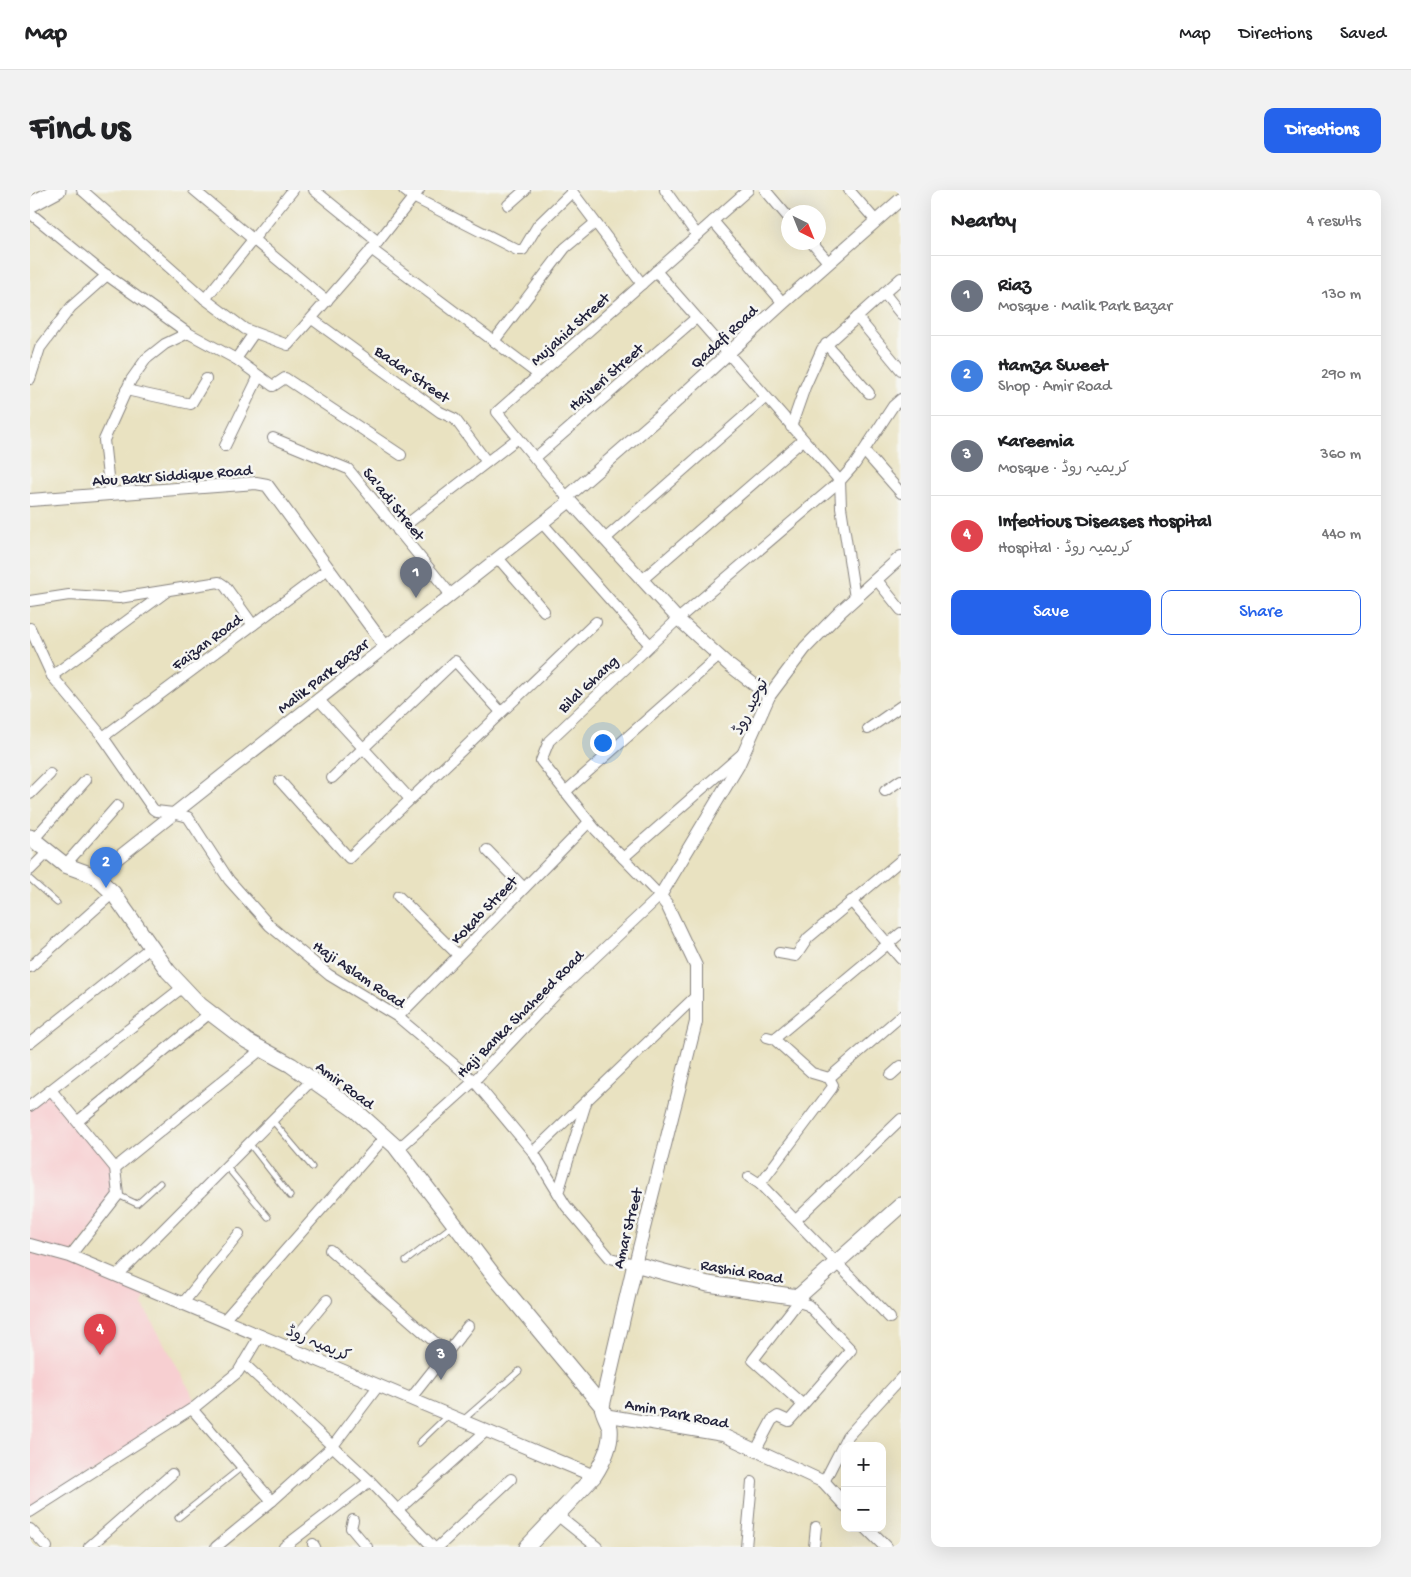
<!DOCTYPE html>
<html lang="en">
<head>
<meta charset="utf-8">
<style>
  body { margin:0; font-family:"Gochi Hand","Playpen Sans Arabic",sans-serif; background:#f2f2f2; color:#202124 }
  .controls { position:absolute; right:15px; bottom:15px; display:grid; overflow:hidden; border-radius:10px; box-shadow:0 5px 20px #0002 }
  .controls button { width:45px; height:45px; display:grid; place-items:center; padding:0; border:0; border-bottom:1px solid #e0e0e0; background:#fff; color:#202124; font:25px sans-serif }
  .compass { position:absolute; left:751px; top:15px; width:45px; height:45px; border-radius:50%; background:#fff; box-shadow:0 5px 20px #0002; rotate:137deg }
  .you { position:absolute; left:572px; top:552px; width:18px; height:18px; margin:-12px; border:4px solid #fff; border-radius:50%; background:#1a73e8; box-shadow:0 0 0 8px #1a73e833 }
  .badge { display:grid; place-items:center; width:32px; height:32px; border-radius:50%; background:#2563eb; color:#fff; font-size:16px; font-weight:700 }
  .pin { position:absolute; translate:-50% -41px; filter:drop-shadow(0 1px 2px #0008) }
  .pin::after { content:''; position:absolute; top:26px; width:18px; height:15px; background:inherit; clip-path:polygon(0 0,100% 0,50% 100%) }
  .list { margin:0; padding:0; list-style:none }
  h2 { display:flex; justify-content:space-between; align-items:center; height:65px; margin:0; padding:0 20px; font-size:21px }
  h2 small { font-size:16px; font-weight:400; color:#757577 }
  .list li { display:grid; grid-template-columns:32px 1fr auto; gap:15px; align-items:center; box-sizing:border-box; height:80px; padding:0 20px; border-top:1px solid #e0e0e0 }
  .list b { display:block; font-size:19px; white-space:nowrap }
  .list p { margin:0; font-size:16px; white-space:nowrap; color:#757577 }
  .list em { font-size:16px; font-style:normal; color:#757577 }
  .actions { display:flex; gap:10px; padding:15px 20px }
  .actions a { flex:1; padding:11px 0; border:1px solid #2563eb; border-radius:10px; text-align:center; font-size:18px; color:#2563eb }
  .actions .main { background:#2563eb; color:#fff }
  .map { position:relative; flex:none; width:871px; height:1357px; overflow:hidden; border-radius:10px }
  header { display:flex; align-items:center; gap:30px; box-sizing:border-box; height:70px; padding:0 25px; background:#fff; border-bottom:1px solid #e0e0e0 }
  header strong { font-size:24px }
  nav { display:flex; gap:28px; margin-inline-start:auto; font-size:18px }
  .intro { display:flex; align-items:center; justify-content:space-between; box-sizing:border-box; height:120px; padding:0 30px }
  h1 { margin:0; font-size:35px }
  .button { padding:12px 22px; border-radius:10px; background:#2563eb; color:#fff; font-size:18px; font-weight:700 }
  main { display:flex; gap:30px; padding:0 30px }
  aside { flex:1; background:#fff; border-radius:10px; box-shadow:0 5px 20px #0002 }
  .map>svg:first-child { display:block }
</style>
</head>
<body>
<header>
<strong>Map</strong>
<nav><a>Map</a><a>Directions</a><a>Saved</a></nav>
</header>
<div class="intro"><h1>Find us</h1><a class="button">Directions</a></div>
<main>
<div class="map">
<svg width="871" height="1357" viewBox="0 0 871 1357">
  <rect width="100%" height="100%" fill="#f6f6f2"/>
  <filter id="ink" filterUnits="userSpaceOnUse"><feTurbulence type="fractalNoise" baseFrequency=".02" numOctaves="2"/><feDisplacementMap in="SourceGraphic" scale="10" xChannelSelector="R" yChannelSelector="G"/><feConvolveMatrix kernelMatrix="1 2 1 2 8 2 1 2 1" color-interpolation-filters="sRGB"/></filter>
  <filter id="wash" filterUnits="userSpaceOnUse"><feTurbulence type="fractalNoise" baseFrequency=".0096" numOctaves="4" result="noise"/><feDisplacementMap in="SourceGraphic" scale="20" xChannelSelector="R" yChannelSelector="G"/><feGaussianBlur stdDeviation="1.12" result="paint"/><feColorMatrix in="noise" values="0 0 0 0 0 0 0 0 0 0 0 0 0 0 0 0 0 1.4 0 .05"/><feComposite in="paint" operator="in"/></filter>
  <g filter="url(#wash)">
    <rect width="100%" height="100%" fill="#e9e2c1"/>
    <polygon fill="#f7cfd1" points="21,900 85,978 88,1005 40,1066 118,1098 113,1115 168,1215 0,1322 0,916"/>
  </g>
  <g filter="url(#ink)">
    <g fill="none" stroke-linecap="round" stroke-linejoin="round">
      <g stroke="#86827e" stroke-width="7">
        <g id="service">
          <polyline points="0,689 27,713"/>
          <polyline points="242,930 282,977"/>
          <polyline points="219,953 260,1006"/>
          <polyline points="196,976 238,1027"/>
          <polyline points="88,1005 107,1014 130,993"/>
          <polyline points="376,1071 423,1035"/>
          <polyline points="433,1230 489,1181"/>
          <polyline points="389,1253 418,1225"/>
          <polyline points="148,1328 212,1277"/>
        </g>
      </g>
      <g stroke="#86827e" stroke-width="12">
        <g id="minor">
          <polyline points="52,0 175,109 215,139 258,155 348,52 389,0"/>
          <polyline points="164,0 297,111"/>
          <polyline points="284,0 348,52"/>
          <polyline points="374,0 383,7 487,60 493,60 508,35 542,2"/>
          <polyline points="541,0 612,94"/>
          <polyline points="635,0 667,45"/>
          <polyline points="735,0 758,27"/>
          <polyline points="819,0 846,31"/>
          <polyline points="478,15 495,0"/>
          <polyline points="0,23 71,81 158,143 206,169 224,143"/>
          <polyline points="683,31 753,113"/>
          <polyline points="781,52 799,73"/>
          <polyline points="341,59 509,185"/>
          <polyline points="854,103 871,124"/>
          <polyline points="175,109 263,0"/>
          <polyline points="827,127 871,180"/>
          <polyline points="282,129 410,222 425,229 457,272"/>
          <polyline points="464,151 535,58 565,33"/>
          <polyline points="796,154 839,203"/>
          <polyline points="206,169 243,196 255,188 371,265"/>
          <polyline points="0,189 10,158 41,117 77,85"/>
          <polyline points="96,200 161,214 176,189"/>
          <polyline points="761,237 775,197 792,159 871,88"/>
          <polyline points="243,248 318,279 421,405"/>
          <polyline points="195,256 229,186"/>
          <polyline points="834,261 871,303"/>
          <polyline points="505,268 666,128"/>
          <polyline points="80,305 74,250 101,190 116,169 135,154 158,143"/>
          <polyline points="540,311 467,222 718,0"/>
          <polyline points="512,333 620,455"/>
          <polyline points="368,341 488,248"/>
          <polyline points="575,349 735,208"/>
          <polyline points="468,368 514,421"/>
          <polyline points="846,389 871,420"/>
          <polyline points="612,390 773,250"/>
          <polyline points="825,408 811,317 810,291 825,274 863,216 871,209"/>
          <polyline points="0,411 39,405 89,408 189,392 195,396 223,435"/>
          <polyline points="0,438 22,486 73,547 123,619 126,621 143,623 158,627 199,690 240,736 299,785 368,827 444,891 503,962 536,1016 580,1068 605,1074"/>
          <polyline points="22,486 136,402"/>
          <polyline points="288,509 380,609"/>
          <polyline points="838,539 871,516"/>
          <polyline points="73,547 298,379"/>
          <polyline points="302,588 425,471 471,522"/>
          <polyline points="250,591 319,668 566,432"/>
          <polyline points="855,601 871,590"/>
          <polyline points="535,602 689,466"/>
          <polyline points="0,604 20,584"/>
          <polyline points="3,650 56,590"/>
          <polyline points="457,660 494,698"/>
          <polyline points="593,668 713,563"/>
          <polyline points="35,675 87,616"/>
          <polyline points="0,680 18,662"/>
          <polyline points="368,706 428,765"/>
          <polyline points="821,711 871,769"/>
          <polyline points="749,763 766,766 778,748 871,670"/>
          <polyline points="0,777 83,703"/>
          <polyline points="368,827 559,632"/>
          <polyline points="744,849 871,743"/>
          <polyline points="0,853 121,757"/>
          <polyline points="861,885 871,876"/>
          <polyline points="799,888 871,826"/>
          <polyline points="21,900 85,978 88,1005 40,1066"/>
          <polyline points="0,916 153,797"/>
          <polyline points="48,931 180,823"/>
          <polyline points="368,959 444,891 528,802 630,706 565,639 511,571 519,551 648,429 810,291 626,81"/>
          <polyline points="503,962 666,806"/>
          <polyline points="85,978 232,859"/>
          <polyline points="719,987 730,994 802,898 803,895 799,888 782,883 744,849 737,847"/>
          <polyline points="730,994 860,1128"/>
          <polyline points="528,1003 556,913"/>
          <polyline points="766,1030 871,929"/>
          <polyline points="300,1060 417,1163"/>
          <polyline points="87,1086 282,890"/>
          <polyline points="768,1107 768,1112 723,1170 772,1214"/>
          <polyline points="153,1113 209,1044"/>
          <polyline points="194,1130 355,947"/>
          <polyline points="258,1157 297,1110"/>
          <polyline points="213,1173 340,1291 403,1357"/>
          <polyline points="381,1208 438,1136"/>
          <polyline points="162,1219 242,1311"/>
          <polyline points="726,1260 742,1230 748,1226 759,1231 821,1160 778,1115 768,1112"/>
          <polyline points="794,1292 817,1247 871,1188"/>
          <polyline points="368,1320 456,1241"/>
          <polyline points="0,1322 166,1216 208,1182 230,1145"/>
          <polyline points="527,1325 567,1357"/>
          <polyline points="323,1330 321,1338 337,1357"/>
          <polyline points="0,1339 17,1357"/>
          <polyline points="283,1354 285,1357"/>
          <polyline points="59,1357 142,1284"/>
          <polyline points="186,1357 242,1311 303,1256 349,1195"/>
          <polyline points="254,1357 340,1291"/>
          <polyline points="408,1357 481,1289"/>
          <polyline points="716,1357 722,1292"/>
          <polyline points="784,1357 786,1337"/>
        </g>
      </g>
      <g stroke="#86827e" stroke-width="14">
        <g id="tertiary">
          <polyline points="537,307 629,227 753,113 871,9"/>
          <polyline points="0,310 226,293 237,295 355,456"/>
          <polyline points="65,686 540,311 648,429 699,475 739,506"/>
          <polyline points="0,1055 40,1066 564,1286"/>
          <polyline points="605,1074 666,832 666,776 637,715 630,706 708,576 739,506 775,458 811,421 871,367"/>
          <polyline points="574,1225 693,1245 794,1292 815,1315"/>
          <polyline points="837,1338 856,1357"/>
        </g>
      </g>
      <g stroke="#86827e" stroke-width="17">
        <g id="secondary">
          <polyline points="0,15 28,0"/>
          <polyline points="0,647 35,675 65,686 83,703 138,781 170,815 217,851 261,875 325,920 365,956 464,1086 572,1216"/>
          <path d="M497 1357 564 1286C573 1272 582 1255 580 1238 578 1231 573 1224 572 1216L605 1074 678 1094 768 1107 871 1015"/>
        </g>
      </g>
      <use href="#service" stroke="#fff" stroke-width="5"/>
      <use href="#minor" stroke="#fff" stroke-width="10"/>
      <use href="#tertiary" stroke="#fff" stroke-width="12"/>
      <use href="#secondary" stroke="#fff" stroke-width="15"/>
    </g>
  </g>
  <g text-anchor="middle" stroke-width="5" stroke-linejoin="round" paint-order="stroke">
    <g font-size="16" fill="#22223b" stroke="#f6f6f2">
      <text transform="translate(539 138) rotate(-42)" y="6">Mujahid Street</text>
      <text transform="translate(693 146) rotate(-43)" y="6">Qadafi Road</text>
      <text transform="translate(383 183) rotate(35)" y="6">Badar Street</text>
      <text transform="translate(575 186) rotate(-41)" y="6">Hajveri Street</text>
      <text transform="translate(142 284) rotate(-4)" y="6">Abu Bakr Siddique Road</text>
      <text transform="translate(365 313) rotate(51)" y="6">Sa'adi Street</text>
      <text transform="translate(176 451) rotate(-37)" y="6">Faizan Road</text>
      <text transform="translate(292 485) rotate(-38)" y="6">Malik Park Bazar</text>
      <text transform="translate(557 493) rotate(-43)" y="6">Bilal Ghang</text>
      <text transform="translate(719 516) rotate(-63)" y="6">توحید روڈ</text>
      <text transform="translate(453 719) rotate(-46)" y="6">Kokab Street</text>
      <text transform="translate(330 783) rotate(34)" y="6">Haji Aslam Road</text>
      <text transform="translate(489 823) rotate(-45)" y="6">Haji Banka Shaheed Road</text>
      <text transform="translate(316 894) rotate(37)" y="6">Amir Road</text>
      <text transform="translate(596 1038) rotate(-76)" y="6">Amar Street</text>
      <text transform="translate(712 1080) rotate(10)" y="6">Rashid Road</text>
      <text transform="translate(289 1152) rotate(23)" y="6">کریمیہ روڈ</text>
      <text transform="translate(647 1222) rotate(11)" y="6">Amin Park Road</text>
    </g>
  </g>
</svg>
<div class="controls">
<button>+</button>
<button>−</button>
</div>
<svg class="compass" viewBox="-18 -18 36 36"><path d="M0-13l5 13h-10z" fill="#e53935"/><path d="M0 13l5-13h-10z" fill="#757577"/></svg>
<div class="you"></div>
<div class="pin badge" style="left:386px;top:408px;background:#6b7280">1</div>
<div class="pin badge" style="left:76px;top:698px;background:#3f7fe0">2</div>
<div class="pin badge" style="left:411px;top:1190px;background:#6b7280">3</div>
<div class="pin badge" style="left:70px;top:1165px;background:#e0444e">4</div>
</div>
<aside>
<h2>Nearby<small>4 results</small></h2>
<ul class="list">
<li><span class="badge" style="background:#6b7280">1</span><div><b>Riaz</b><p>Mosque · Malik Park Bazar</p></div><em>130 m</em></li>
<li><span class="badge" style="background:#3f7fe0">2</span><div><b>Hamza Sweet</b><p>Shop · Amir Road</p></div><em>290 m</em></li>
<li><span class="badge" style="background:#6b7280">3</span><div><b>Kareemia</b><p>Mosque · کریمیہ روڈ</p></div><em>360 m</em></li>
<li><span class="badge" style="background:#e0444e">4</span><div><b>Infectious Diseases Hospital</b><p>Hospital · کریمیہ روڈ</p></div><em>440 m</em></li>
</ul>
<div class="actions"><a class="main">Save</a><a>Share</a></div>
</aside>
</main>
</body>
</html>
